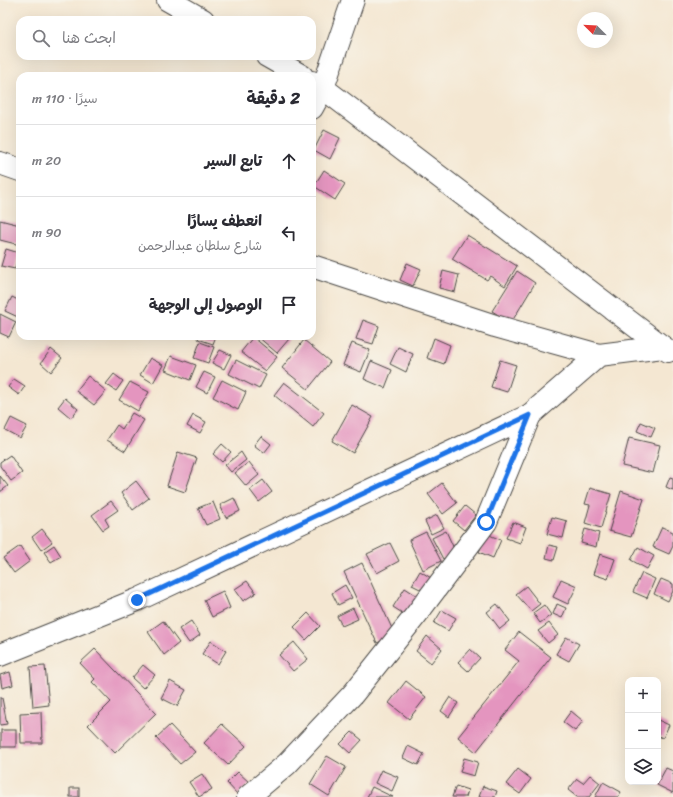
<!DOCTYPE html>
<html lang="ar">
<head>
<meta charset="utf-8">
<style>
  body { margin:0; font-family:Sriracha,"Playpen Sans Arabic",sans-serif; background:#f7f7f7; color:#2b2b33; direction:rtl }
  .controls { position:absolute; right:12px; bottom:12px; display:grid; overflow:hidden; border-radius:8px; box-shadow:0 4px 16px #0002 }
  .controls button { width:36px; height:36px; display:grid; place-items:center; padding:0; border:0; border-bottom:1px solid #e1e1e2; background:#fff; color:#2b2b33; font:20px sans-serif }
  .compass { position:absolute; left:577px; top:12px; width:36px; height:36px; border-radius:50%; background:#fff; box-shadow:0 4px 16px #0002; rotate:294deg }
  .stop { position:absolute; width:12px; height:12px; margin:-9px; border:3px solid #1a73e8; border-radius:50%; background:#fff }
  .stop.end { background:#1a73e8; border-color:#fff; box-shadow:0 1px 4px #0008 }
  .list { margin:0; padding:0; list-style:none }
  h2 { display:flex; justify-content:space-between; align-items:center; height:52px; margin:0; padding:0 16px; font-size:17px }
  h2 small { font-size:13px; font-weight:400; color:#7c7c81 }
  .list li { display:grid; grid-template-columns:26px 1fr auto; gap:12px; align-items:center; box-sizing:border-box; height:72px; padding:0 16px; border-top:1px solid #e1e1e2 }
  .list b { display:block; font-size:15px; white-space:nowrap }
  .list p { margin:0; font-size:13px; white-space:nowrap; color:#7c7c81 }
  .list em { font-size:13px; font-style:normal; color:#7c7c81 }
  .icon { flex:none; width:22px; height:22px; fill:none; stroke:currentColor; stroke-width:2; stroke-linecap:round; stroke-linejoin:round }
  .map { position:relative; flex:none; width:673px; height:797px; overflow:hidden; direction:ltr }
  .search { position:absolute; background:#fff; box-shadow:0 4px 16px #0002; left:16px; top:16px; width:300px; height:44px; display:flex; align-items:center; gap:10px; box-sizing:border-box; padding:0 14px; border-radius:12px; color:#7c7c81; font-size:15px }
  .panel { position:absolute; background:#fff; box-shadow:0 4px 16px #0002; left:16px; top:72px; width:300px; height:268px; border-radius:12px; direction:rtl }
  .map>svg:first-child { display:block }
</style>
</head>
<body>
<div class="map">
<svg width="673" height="797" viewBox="0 0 673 797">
  <rect width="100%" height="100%" fill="#f7f3e8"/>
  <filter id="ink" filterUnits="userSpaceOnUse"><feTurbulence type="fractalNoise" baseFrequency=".025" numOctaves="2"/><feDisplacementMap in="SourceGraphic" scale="8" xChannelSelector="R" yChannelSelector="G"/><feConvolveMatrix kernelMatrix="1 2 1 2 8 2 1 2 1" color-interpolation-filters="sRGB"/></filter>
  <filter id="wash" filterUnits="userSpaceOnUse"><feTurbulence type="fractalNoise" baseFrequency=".012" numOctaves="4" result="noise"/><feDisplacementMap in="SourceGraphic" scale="16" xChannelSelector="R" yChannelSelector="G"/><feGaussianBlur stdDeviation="0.9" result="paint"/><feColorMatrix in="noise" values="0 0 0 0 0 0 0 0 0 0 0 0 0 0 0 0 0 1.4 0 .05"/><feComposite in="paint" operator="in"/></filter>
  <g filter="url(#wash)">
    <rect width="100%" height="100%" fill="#f4e7d2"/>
    <g id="blocks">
      <g fill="#e495bf">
        <polygon points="324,130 340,138 330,159 314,150"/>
        <polygon points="324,170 345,184 335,200 314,186"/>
        <polygon points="0,220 20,225 20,245 0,240"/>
        <polygon points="467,235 517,266 505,286 490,276 487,280 452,259"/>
        <polygon points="6,249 19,253 15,269 1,266"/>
        <polygon points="407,263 421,269 413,286 400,280"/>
        <polygon points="443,271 459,275 455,292 439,288"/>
        <polygon points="517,271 535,283 511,323 492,311"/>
        <polygon points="12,297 20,301 20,318 5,311"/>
        <polygon points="0,314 16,322 9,337 0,333"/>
        <polygon points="363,320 379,326 373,344 356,339"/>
        <polygon points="199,336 216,336 213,344 198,339"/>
        <polygon points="257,336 285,336 289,339 277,353"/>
        <polygon points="253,337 277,357 265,371 241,352"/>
        <polygon points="434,338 450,345 444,364 427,358"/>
        <polygon points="304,340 330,362 308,389 282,368"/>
        <polygon points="200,342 214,347 208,363 194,358"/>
        <polygon points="352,343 370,350 361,372 343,365"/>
        <polygon points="398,347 413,354 406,372 390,364"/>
        <polygon points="51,349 62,358 51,372 41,363"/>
        <polygon points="220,350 231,355 224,369 212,363"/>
        <polygon points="171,356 196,365 190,380 165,370"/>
        <polygon points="150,358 163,365 153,383 140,375"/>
        <polygon points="236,360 266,375 259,389 229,374"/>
        <polygon points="500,360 516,365 507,392 491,387"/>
        <polygon points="371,361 392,370 385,388 364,379"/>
        <polygon points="204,372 215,377 207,393 196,387"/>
        <polygon points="114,374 123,381 116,391 106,384"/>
        <polygon points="88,376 106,391 94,405 76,391"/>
        <polygon points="14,379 25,386 19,395 8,387"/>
        <polygon points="222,380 246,392 238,410 213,397"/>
        <polygon points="130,382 149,392 138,411 119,400"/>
        <polygon points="284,382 324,413 313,427 274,395"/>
        <polygon points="65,398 78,409 71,418 58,407"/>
        <polygon points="352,405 373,417 353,453 332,441"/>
        <polygon points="132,413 144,420 125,451 107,440 117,425 122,429"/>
        <polygon points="193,415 206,422 200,433 187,426"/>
        <polygon points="11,418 27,426 20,438 5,430"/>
        <polygon points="641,422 655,428 651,437 637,431"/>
        <polygon points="261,436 271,444 264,453 254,445"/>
        <polygon points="629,438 660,445 653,473 622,466"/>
        <polygon points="222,444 231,452 222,462 213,454"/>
        <polygon points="178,452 197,458 185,492 167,486"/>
        <polygon points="241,452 246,460 231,472 225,465"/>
        <polygon points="10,455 22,473 11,481 0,466 0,462"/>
        <polygon points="249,462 259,475 246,486 235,473"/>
        <polygon points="0,476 8,486 0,492"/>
        <polygon points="670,477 673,478 673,490 666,487"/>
        <polygon points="263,480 272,492 259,502 250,490"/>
        <polygon points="136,481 149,498 133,510 121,493"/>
        <polygon points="442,483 457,503 443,514 428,494"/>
        <polygon points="590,488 611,494 601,528 585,523 590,505 585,504"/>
        <polygon points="621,491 644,499 631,537 609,531"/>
        <polygon points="234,498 240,511 226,518 220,505"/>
        <polygon points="111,501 118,510 105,519 109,526 103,530 92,515"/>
        <polygon points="213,502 220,519 206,525 198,508"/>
        <polygon points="465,506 476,515 464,530 453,521"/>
        <polygon points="437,515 444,528 431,534 425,521"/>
        <polygon points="552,517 567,521 563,538 547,534"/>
        <polygon points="513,522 526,527 520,543 506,538"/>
        <polygon points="662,527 673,532 673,546 669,554 653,547"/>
        <polygon points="42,529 52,542 41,550 32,537"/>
        <polygon points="585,529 599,533 596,547 581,543"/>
        <polygon points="446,531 456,553 443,559 432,538"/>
        <polygon points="426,532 441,561 423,570 409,540"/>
        <polygon points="487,534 501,540 493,558 479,552"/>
        <polygon points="390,543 399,561 377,573 367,554"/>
        <polygon points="54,545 61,556 51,562 44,552"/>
        <polygon points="549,545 558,547 554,560 546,558"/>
        <polygon points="20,546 30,561 14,573 3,558"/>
        <polygon points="638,547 654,556 647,569 631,560"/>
        <polygon points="600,554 615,559 608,579 593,574"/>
        <polygon points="362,563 395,635 377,643 344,572"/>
        <polygon points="420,571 431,578 424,591 412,585"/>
        <polygon points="642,573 655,579 647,598 633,592"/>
        <polygon points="561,579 577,586 568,604 553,597"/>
        <polygon points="661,579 673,584 673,591 668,601 654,594"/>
        <polygon points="247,581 256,593 243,601 235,589"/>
        <polygon points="345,585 352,598 338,605 332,593"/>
        <polygon points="526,586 540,604 531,611 516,594"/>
        <polygon points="405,588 419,597 407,616 393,607"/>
        <polygon points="223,591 230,608 212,617 204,600"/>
        <polygon points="497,604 510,621 500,629 487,612"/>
        <polygon points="557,604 566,608 562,618 553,614"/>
        <polygon points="544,605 551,615 540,623 533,613"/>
        <polygon points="353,608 358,619 342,626 337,616"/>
        <polygon points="442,610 456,618 448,631 434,623"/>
        <polygon points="308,613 320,626 306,640 294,627"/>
        <polygon points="163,621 179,643 164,655 148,632"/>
        <polygon points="191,621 200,635 189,643 179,629"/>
        <polygon points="549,623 558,635 548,643 538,631"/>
        <polygon points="519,632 551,657 476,752 458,737 519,661 505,650"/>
        <polygon points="427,636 442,649 431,663 416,651"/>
        <polygon points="566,637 579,644 569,661 556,654"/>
        <polygon points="211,641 226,651 218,664 202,654"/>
        <polygon points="294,642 308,659 293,671 279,655"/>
        <polygon points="95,649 156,713 115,753 88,725 111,702 92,682 95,679 80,663"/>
        <polygon points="470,649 480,658 468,671 458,662"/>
        <polygon points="143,665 155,675 143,688 132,678"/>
        <polygon points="45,666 49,705 33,707 30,667"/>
        <polygon points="10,672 13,685 2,688 0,675"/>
        <polygon points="170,681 186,690 177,706 161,698"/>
        <polygon points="406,681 426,697 409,719 389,703"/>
        <polygon points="450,697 458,703 449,717 441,711"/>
        <polygon points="0,698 2,698 7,724 0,725"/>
        <polygon points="571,711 583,721 575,731 563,722"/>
        <polygon points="41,712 42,743 21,743 20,713"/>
        <polygon points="658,720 669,725 663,738 658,736"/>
        <polygon points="222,724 246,746 228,765 204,743"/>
        <polygon points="170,725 195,752 180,764 156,738"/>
        <rect x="1" y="730" width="15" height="17"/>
        <polygon points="352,732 362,740 350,753 340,744"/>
        <polygon points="408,746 424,754 418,765 403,758"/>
        <polygon points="327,756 346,767 329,796 310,784"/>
        <polygon points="464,758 478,762 474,776 460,772"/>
        <polygon points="666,768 673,771 673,793 657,785"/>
        <polygon points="518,769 531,779 520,794 506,784"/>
        <polygon points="381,770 398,777 392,791 375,783"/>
        <polygon points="238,772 250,783 238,795 227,783"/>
        <polygon points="202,774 212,789 199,797 189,782"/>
        <polygon points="590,775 600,783 589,797 577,797 568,790 577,779 583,783"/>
        <polygon points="603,782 621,792 618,797 595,797"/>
        <polygon points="456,786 468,790 466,797 452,797"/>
        <polygon points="483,786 497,791 495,797 479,797"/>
        <polygon points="372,787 393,797 367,797"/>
        <rect x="70" y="788" width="9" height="9"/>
      </g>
    </g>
  </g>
  <g filter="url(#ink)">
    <use href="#blocks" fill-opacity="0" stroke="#494744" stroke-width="1"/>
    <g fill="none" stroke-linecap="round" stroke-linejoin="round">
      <g stroke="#494744" stroke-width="24">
        <g id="minor">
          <polyline points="168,0 203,20"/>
          <polyline points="267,56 302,76"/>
          <polyline points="312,82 323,88 668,351"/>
          <polyline points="312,108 323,88 353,0"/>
          <polyline points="0,163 20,170"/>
          <polyline points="312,266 495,326 599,355"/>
          <polyline points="0,655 137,600 530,415 599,355 663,347"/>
          <polyline points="248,797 287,764 353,694 416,615 486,522 530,415"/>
        </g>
      </g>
      <use href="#minor" stroke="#fff" stroke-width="22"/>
    </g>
  </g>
  <g fill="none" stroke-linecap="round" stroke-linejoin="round" filter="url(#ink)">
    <polyline stroke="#1a73e8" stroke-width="5" points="137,600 530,415 486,522"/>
  </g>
</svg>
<div class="controls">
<button>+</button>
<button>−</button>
<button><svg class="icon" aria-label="layers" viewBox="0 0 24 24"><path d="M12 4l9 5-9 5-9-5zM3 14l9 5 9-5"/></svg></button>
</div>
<svg class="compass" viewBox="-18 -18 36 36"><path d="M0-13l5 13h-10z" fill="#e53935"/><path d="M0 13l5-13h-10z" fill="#7c7c81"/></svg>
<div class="stop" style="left:486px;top:522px"></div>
<div class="stop end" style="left:137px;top:600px"></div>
<div class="search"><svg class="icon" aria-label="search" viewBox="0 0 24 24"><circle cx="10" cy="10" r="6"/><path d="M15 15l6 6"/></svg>ابحث هنا</div>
<section class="panel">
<h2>2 دقيقة<small>سيرًا · 110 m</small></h2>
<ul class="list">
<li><svg class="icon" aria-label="ahead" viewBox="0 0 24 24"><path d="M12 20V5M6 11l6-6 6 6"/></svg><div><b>تابع السير</b></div><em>20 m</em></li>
<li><svg class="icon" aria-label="left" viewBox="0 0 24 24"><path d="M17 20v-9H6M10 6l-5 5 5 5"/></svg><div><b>انعطف يسارًا</b><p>شارع سلطان عبدالرحمن</p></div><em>90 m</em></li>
<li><svg class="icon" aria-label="arrive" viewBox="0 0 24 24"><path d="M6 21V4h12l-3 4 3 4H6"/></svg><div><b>الوصول إلى الوجهة</b></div></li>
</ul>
</section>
</div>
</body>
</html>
